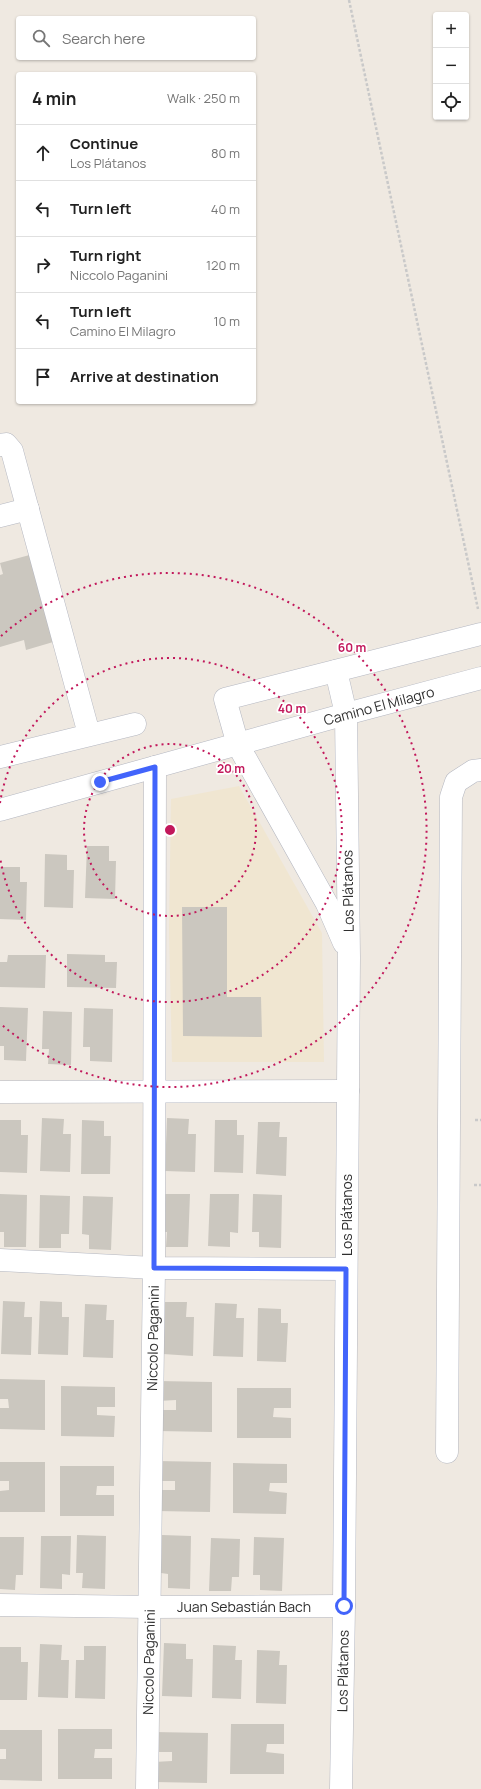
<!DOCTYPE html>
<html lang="en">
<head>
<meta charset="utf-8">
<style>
  body { margin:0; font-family:Manrope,sans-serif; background:#f2f2f2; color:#222 }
  .controls { position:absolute; right:12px; top:12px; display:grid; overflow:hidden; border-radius:4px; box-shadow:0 1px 3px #0004 }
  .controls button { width:36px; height:36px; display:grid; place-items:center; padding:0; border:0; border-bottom:1px solid #e0e0e0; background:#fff; color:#222; font:20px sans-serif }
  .stop { position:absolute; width:12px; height:12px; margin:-9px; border:3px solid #4264fb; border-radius:50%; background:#fff }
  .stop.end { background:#4264fb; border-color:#fff; box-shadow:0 1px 4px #0008 }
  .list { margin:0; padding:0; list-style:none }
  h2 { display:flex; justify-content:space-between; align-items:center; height:52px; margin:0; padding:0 16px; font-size:17px }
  h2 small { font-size:13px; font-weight:400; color:#767676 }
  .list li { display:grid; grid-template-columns:26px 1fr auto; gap:12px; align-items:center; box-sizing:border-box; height:56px; padding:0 16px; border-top:1px solid #e0e0e0 }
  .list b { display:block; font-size:15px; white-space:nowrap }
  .list p { margin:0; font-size:13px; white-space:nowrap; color:#767676 }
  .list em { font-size:13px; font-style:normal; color:#767676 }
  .icon { flex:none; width:22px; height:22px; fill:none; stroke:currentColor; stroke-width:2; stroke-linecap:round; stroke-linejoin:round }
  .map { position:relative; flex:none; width:481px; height:1789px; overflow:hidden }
  .search { position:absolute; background:#fff; box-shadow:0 1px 3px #0004; left:16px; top:16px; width:240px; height:44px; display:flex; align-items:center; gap:10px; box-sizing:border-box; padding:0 14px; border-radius:4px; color:#767676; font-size:15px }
  .panel { position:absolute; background:#fff; box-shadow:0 1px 3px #0004; left:16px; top:72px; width:240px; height:332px; border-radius:4px }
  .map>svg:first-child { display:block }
</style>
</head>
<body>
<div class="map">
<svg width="481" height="1789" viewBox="0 0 481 1789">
  <rect width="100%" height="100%" fill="#efe9e1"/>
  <polygon fill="#f0e6d1" points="239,786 322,933 324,1062 172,1062 169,930 171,799"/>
  <g fill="#cbc7bf">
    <polygon points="37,553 60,640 26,650 24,640 0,647 0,575 3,574 0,563"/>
    <polygon points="87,846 109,846 109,861 116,861 115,899 85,898"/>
    <polygon points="45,854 67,855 67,870 74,870 73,908 44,907"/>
    <polygon points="0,867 20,867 20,882 27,882 26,920 0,919"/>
    <polygon points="182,907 227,907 227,997 261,997 262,1037 183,1036"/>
    <polygon points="67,954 105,955 105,962 117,962 116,988 67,987"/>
    <polygon points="8,955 46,955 45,988 0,987 0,962 7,962"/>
    <polygon points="0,1007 28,1008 26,1061 4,1060 4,1046 0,1046"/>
    <polygon points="84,1008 113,1009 112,1062 90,1061 90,1047 83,1047"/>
    <polygon points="43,1011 72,1012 71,1065 48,1064 49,1049 42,1049"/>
    <polygon points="42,1118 64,1119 63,1134 71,1134 70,1172 40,1171"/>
    <polygon points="167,1118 189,1119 188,1134 196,1134 195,1172 165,1171"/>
    <polygon points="0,1120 21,1120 21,1135 28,1135 27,1173 0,1172"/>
    <polygon points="82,1120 104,1121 104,1136 111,1136 110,1174 81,1174"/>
    <polygon points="215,1120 237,1120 237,1135 244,1135 243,1173 214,1172"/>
    <polygon points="258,1122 280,1122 279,1137 287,1137 286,1176 256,1174"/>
    <polygon points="0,1194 27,1195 26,1247 4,1247 4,1232 0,1232"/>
    <polygon points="160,1194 190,1194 188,1247 166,1247 167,1232 159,1232"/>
    <polygon points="210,1194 239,1194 238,1233 230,1232 230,1247 208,1246"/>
    <polygon points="253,1194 282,1195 281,1248 259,1247 259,1232 252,1232"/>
    <polygon points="40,1195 70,1196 69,1234 61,1234 61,1248 39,1248"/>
    <polygon points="83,1196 113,1197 111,1250 89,1249 89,1235 82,1234"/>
    <polygon points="3,1301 25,1302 24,1317 32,1317 31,1355 1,1354"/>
    <polygon points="40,1301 62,1302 62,1317 69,1317 68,1355 38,1354"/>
    <polygon points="165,1302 187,1302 186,1317 194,1317 193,1356 163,1354"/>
    <polygon points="215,1303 237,1304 236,1318 244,1318 243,1357 213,1356"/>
    <polygon points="85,1304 107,1305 106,1320 114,1320 113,1358 83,1357"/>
    <polygon points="258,1308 281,1309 281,1323 288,1323 286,1362 257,1361"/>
    <polygon points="0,1379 45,1380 45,1430 0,1429 0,1408 9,1408 8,1399 0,1399"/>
    <polygon points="158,1381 212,1382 212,1432 158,1431 158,1410 176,1410 176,1400 158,1401"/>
    <polygon points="61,1386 115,1387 115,1407 97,1407 97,1415 115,1416 114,1437 61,1436"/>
    <polygon points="237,1388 291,1388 291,1408 274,1408 273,1417 291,1418 291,1438 237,1438"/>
    <polygon points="157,1461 211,1462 210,1512 157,1511 157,1490 175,1490 175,1481 157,1481"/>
    <polygon points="0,1462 45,1462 45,1512 0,1512 0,1491 9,1490 9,1481 0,1481"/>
    <polygon points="233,1463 287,1464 287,1483 270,1483 269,1491 287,1493 286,1514 233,1513"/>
    <polygon points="60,1466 114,1466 114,1486 97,1486 96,1495 114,1495 114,1516 60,1516"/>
    <polygon points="77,1535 106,1536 105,1589 82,1588 83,1573 76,1573"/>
    <polygon points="162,1535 191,1536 190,1589 168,1588 168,1574 161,1573"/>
    <polygon points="41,1536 71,1536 70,1575 62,1574 62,1589 40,1588"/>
    <polygon points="0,1537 24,1537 23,1575 16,1575 15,1590 0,1589"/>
    <polygon points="254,1537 284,1538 282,1591 260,1590 260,1575 253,1575"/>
    <polygon points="211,1538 240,1539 239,1577 232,1577 231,1591 209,1591"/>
    <polygon points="164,1643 186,1644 186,1659 193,1659 192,1697 162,1696"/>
    <polygon points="40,1644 62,1645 61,1660 69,1660 68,1698 38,1697"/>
    <polygon points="213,1645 236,1646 235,1660 242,1660 241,1699 212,1698"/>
    <polygon points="84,1646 106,1646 105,1699 75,1698 76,1660 84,1660"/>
    <polygon points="0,1647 21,1647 21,1662 28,1662 27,1700 0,1700"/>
    <polygon points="257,1650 280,1651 279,1665 287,1665 286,1704 256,1703"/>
    <polygon points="231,1724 284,1724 284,1744 267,1744 266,1752 284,1754 284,1774 230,1774"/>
    <polygon points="58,1729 112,1729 112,1749 95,1749 94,1758 112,1758 112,1779 58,1779"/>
    <polygon points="0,1730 42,1730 42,1781 0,1780 0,1759 6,1759 6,1749 0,1749"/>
    <polygon points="154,1732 208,1733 207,1783 154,1782 154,1762 172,1761 172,1752 154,1752"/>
  </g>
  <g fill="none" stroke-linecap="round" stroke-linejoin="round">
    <g stroke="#b4b7c1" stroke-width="23">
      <g id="minor">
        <polyline points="0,445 6,444 12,451 89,734"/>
        <polyline points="0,516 28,509"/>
        <polyline points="336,671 346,714 349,958 344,1606 341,1789"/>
        <polyline points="0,757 135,724"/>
        <polyline points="0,810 346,714 481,678"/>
        <polyline points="344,943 327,904 238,745 225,699 481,634"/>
        <polyline points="0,1092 348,1091"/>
        <polyline points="0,1260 154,1268 346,1269"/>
        <polyline points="447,1452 451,797 456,782 473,771 481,770"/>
        <polyline points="0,1605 150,1607 344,1606"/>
        <polyline points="147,1789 154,1268 155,767"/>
      </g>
    </g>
    <g stroke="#c9c9c9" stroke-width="2.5" stroke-dasharray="3 2" stroke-linecap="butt">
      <polyline points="349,0 478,609"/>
      <polyline points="475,1120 481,1120"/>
      <polyline points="474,1185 481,1185"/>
    </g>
    <use href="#minor" stroke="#fff" stroke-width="22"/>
  </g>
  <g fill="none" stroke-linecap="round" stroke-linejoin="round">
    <polyline stroke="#4264fb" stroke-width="5" points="100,782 155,767 154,1268 346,1269 344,1606"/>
  </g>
  <g fill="none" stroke="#c2185b" stroke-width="2" stroke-dasharray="2 4">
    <circle cx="170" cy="830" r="86"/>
    <path d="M0 803A172 172 0 1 1 0 857"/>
    <path d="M1 636A257 257 0 1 1 1 1024"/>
  </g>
  <g text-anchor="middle" stroke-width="3.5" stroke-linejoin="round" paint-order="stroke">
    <g font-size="14" fill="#2e2e2e" stroke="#fff">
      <text transform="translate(379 706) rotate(-15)" y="5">Camino El Milagro</text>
      <text transform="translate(348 891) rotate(-91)" y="5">Los Plátanos</text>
      <text transform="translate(347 1215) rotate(-90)" y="5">Los Plátanos</text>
      <text transform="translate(153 1338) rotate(-89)" y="5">Niccolo Paganini</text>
      <text x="244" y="1612">Juan Sebastián Bach</text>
      <text transform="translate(149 1662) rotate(-89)" y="5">Niccolo Paganini</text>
      <text transform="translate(343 1671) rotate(-89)" y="5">Los Plátanos</text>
    </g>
  </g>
  <circle cx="170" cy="830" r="6" fill="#c2185b" stroke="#fff" stroke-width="2"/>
  <g font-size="12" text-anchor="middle" font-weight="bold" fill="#c2185b" stroke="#fff" stroke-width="3.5" stroke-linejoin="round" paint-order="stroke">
    <text x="352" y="652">60 m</text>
    <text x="292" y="713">40 m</text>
    <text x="231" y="773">20 m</text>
  </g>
</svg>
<div class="controls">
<button>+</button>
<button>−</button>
<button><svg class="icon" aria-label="locate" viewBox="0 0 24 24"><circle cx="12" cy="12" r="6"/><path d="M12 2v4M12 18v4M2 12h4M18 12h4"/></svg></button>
</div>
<div class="stop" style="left:344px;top:1606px"></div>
<div class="stop end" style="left:100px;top:782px"></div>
<div class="search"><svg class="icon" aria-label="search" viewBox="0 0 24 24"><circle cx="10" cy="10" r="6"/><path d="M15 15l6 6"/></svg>Search here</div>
<section class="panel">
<h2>4 min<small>Walk · 250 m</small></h2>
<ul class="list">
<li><svg class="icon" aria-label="ahead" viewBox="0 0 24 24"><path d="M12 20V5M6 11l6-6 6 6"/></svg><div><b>Continue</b><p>Los Plátanos</p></div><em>80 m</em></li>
<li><svg class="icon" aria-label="left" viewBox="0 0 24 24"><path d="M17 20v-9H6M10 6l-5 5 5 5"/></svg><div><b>Turn left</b></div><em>40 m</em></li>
<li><svg class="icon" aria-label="right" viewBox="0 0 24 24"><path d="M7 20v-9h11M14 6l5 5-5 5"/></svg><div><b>Turn right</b><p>Niccolo Paganini</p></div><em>120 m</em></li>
<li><svg class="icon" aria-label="left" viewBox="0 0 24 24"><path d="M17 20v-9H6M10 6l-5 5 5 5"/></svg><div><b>Turn left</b><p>Camino El Milagro</p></div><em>10 m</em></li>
<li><svg class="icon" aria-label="arrive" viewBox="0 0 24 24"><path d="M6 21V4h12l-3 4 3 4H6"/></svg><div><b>Arrive at destination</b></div></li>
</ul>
</section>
</div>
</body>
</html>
